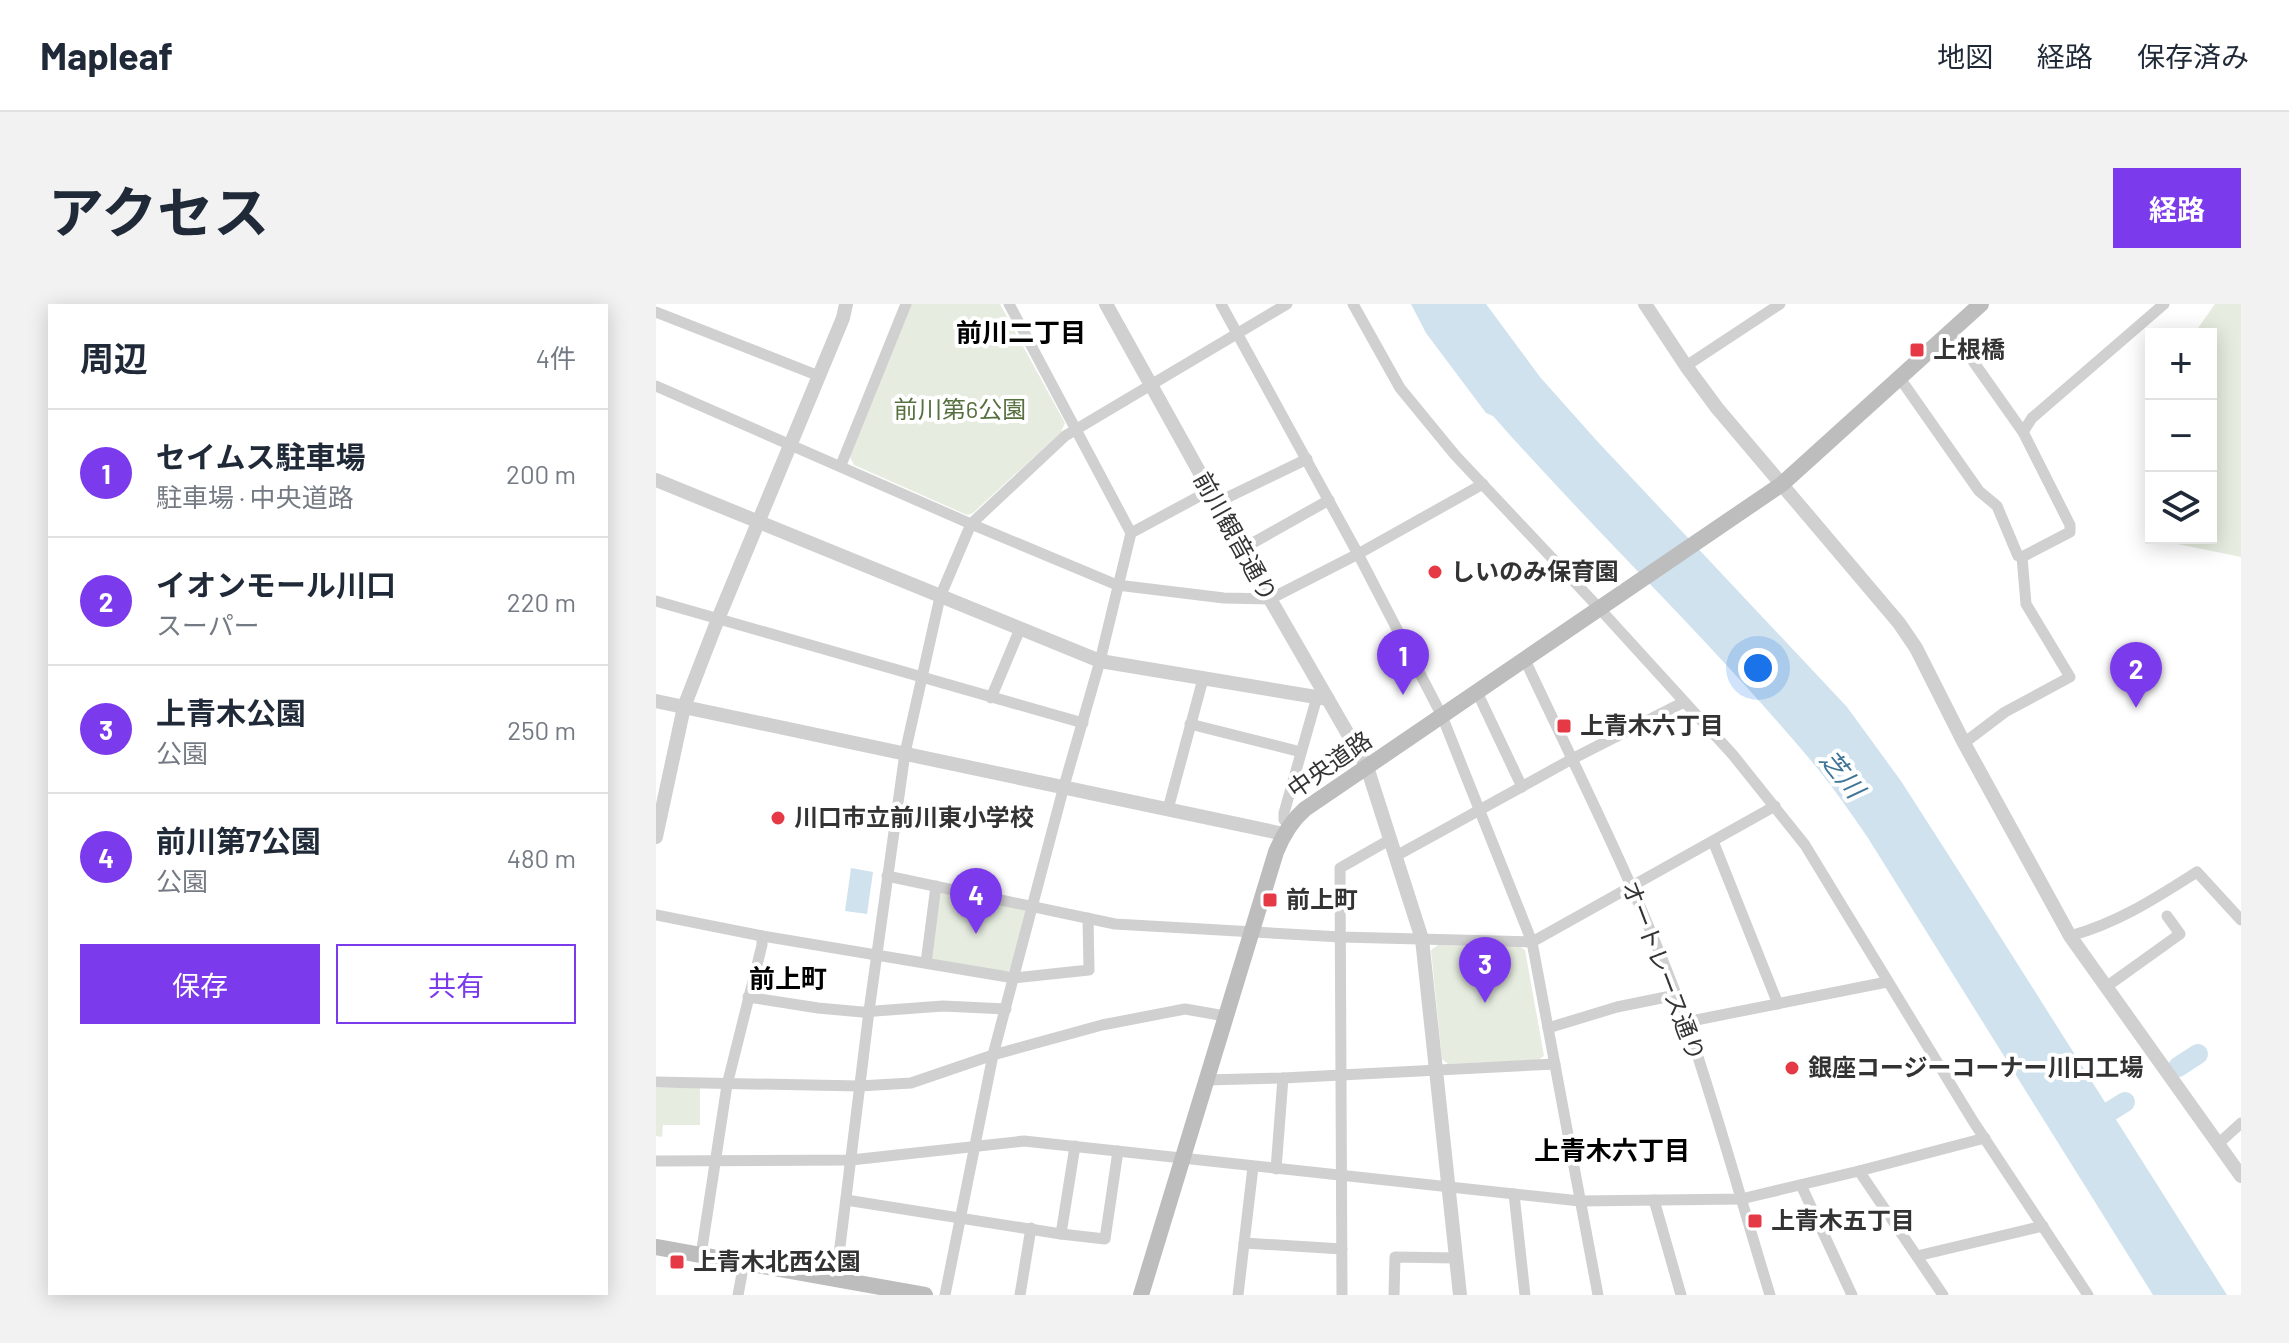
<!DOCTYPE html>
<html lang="ja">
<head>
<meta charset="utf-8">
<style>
  body { margin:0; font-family:Barlow,"Noto Sans JP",sans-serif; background:#f2f2f3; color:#1f2937 }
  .controls { position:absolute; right:24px; top:24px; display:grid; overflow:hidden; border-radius:0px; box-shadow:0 4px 20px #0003 }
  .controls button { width:72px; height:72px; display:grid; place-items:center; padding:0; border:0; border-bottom:2px solid #e0e1e3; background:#fff; color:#1f2937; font:40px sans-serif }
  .you { position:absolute; left:1102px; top:364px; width:28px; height:28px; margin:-20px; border:6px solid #fff; border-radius:50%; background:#1a73e8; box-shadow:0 0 0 12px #1a73e833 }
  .badge { display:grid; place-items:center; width:52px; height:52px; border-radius:50%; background:#7c3aed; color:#fff; font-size:26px; font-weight:700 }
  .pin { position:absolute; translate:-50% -66px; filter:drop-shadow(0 2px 4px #0008) }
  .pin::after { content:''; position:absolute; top:42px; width:28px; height:24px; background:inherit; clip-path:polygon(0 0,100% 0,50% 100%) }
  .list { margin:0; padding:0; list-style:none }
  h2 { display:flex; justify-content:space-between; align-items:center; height:104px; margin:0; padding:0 32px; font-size:34px }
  h2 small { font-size:26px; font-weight:400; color:#747a83 }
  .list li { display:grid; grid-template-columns:52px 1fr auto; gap:24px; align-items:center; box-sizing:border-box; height:128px; padding:0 32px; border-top:2px solid #e0e1e3 }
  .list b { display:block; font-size:30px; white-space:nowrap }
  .list p { margin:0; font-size:26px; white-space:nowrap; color:#747a83 }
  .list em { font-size:26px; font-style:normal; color:#747a83 }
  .actions { display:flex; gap:16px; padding:24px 32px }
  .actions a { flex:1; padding:18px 0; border:2px solid #7c3aed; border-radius:0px; text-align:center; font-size:28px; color:#7c3aed }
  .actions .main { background:#7c3aed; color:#fff }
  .icon { flex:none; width:44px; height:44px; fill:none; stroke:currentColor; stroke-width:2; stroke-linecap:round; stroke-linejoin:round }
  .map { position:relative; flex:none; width:1585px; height:991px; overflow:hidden; border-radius:0px }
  header { display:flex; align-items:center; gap:48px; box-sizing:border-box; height:112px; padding:0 40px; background:#fff; border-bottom:2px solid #e0e1e3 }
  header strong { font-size:38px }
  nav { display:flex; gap:44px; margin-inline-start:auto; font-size:28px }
  .intro { display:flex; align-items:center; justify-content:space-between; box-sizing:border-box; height:192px; padding:0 48px }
  h1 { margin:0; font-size:56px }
  .button { padding:20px 36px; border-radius:0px; background:#7c3aed; color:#fff; font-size:28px; font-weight:700 }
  main { display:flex; gap:48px; padding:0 48px }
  aside { flex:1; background:#fff; border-radius:0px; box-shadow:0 4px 20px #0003 }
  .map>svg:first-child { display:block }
</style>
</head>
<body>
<header>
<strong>Mapleaf</strong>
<nav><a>地図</a><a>経路</a><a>保存済み</a></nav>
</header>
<div class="intro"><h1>アクセス</h1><a class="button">経路</a></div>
<main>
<aside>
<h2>周辺<small>4件</small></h2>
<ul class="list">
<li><span class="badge">1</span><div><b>セイムス駐車場</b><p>駐車場 · 中央道路</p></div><em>200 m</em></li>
<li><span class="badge">2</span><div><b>イオンモール川口</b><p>スーパー</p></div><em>220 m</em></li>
<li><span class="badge">3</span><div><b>上青木公園</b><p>公園</p></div><em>250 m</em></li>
<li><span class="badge">4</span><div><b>前川第7公園</b><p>公園</p></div><em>480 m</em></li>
</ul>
<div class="actions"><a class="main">保存</a><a>共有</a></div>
</aside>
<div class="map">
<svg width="1585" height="991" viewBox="0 0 1585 991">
  <rect width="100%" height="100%" fill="#fff"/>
  <g fill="#e6ecdf">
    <polygon points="255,0 344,0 409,119 405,128 317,209 311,211 198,161 194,153"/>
    <polygon points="1559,0 1585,0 1585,253 1507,237 1506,234 1555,234 1555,30 1538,30"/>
    <polygon points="285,588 367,604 370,609 355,666 348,668 276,655 274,652"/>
    <polygon points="782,641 864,643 869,646 888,752 882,756 792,760 786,755 775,646"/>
    <polygon points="0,784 44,784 44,821 7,821 6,833 0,832"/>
  </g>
  <g fill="#cfe2ee">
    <path d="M755 0H830L884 73 941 137 1191 403 1245 477 1297 558 1571 991H1497L1212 534C1196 511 1180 487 1162 465 1060 342 943 232 837 112L830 109 770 29Z"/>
    <polygon points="195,564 217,568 211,610 189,607"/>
  </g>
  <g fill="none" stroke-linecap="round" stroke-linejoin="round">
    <g stroke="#cfe2ee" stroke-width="20">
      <polyline points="1522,763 1542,750"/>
      <polyline points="1432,821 1469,798"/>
    </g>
    <g stroke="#d0d0d0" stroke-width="11">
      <polyline points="353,0 475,229"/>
      <polyline points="565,0 702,250 786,412 876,638 942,991"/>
      <polyline points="697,0 744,84 799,151 943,304 1077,451 1149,541 1317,817 1432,991"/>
      <polyline points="0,8 163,72"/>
      <polyline points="1295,26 1367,128 1414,221 1414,228 1366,253 1370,300 1414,373 1349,408 1308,439"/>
      <polyline points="1030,62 1124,0"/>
      <polyline points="1243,73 1323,187 1341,202 1362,252 1366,253"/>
      <polyline points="0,82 315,220 461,281 568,294 614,295 702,250 827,180"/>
      <polyline points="1367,128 1376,114 1508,0"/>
      <polyline points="185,161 250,0"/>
      <polyline points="560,199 651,155"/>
      <polyline points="586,245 673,196"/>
      <polyline points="0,297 427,419"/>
      <path d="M869 356C925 475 985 593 1030 717 1061 807 1086 900 1114 991"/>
      <polyline points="821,388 866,483"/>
      <polyline points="335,394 364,325"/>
      <polyline points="534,420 645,448"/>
      <polyline points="512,505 547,375"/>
      <polyline points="634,521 628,516 628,509 661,393"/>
      <polyline points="1057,537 1122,700"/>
      <polyline points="740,552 916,455 1028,398"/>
      <polyline points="231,572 459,620 685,633 876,638 1119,502"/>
      <polyline points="0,611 106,632 358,674 433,666 432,614"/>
      <path d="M1414 632C1462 619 1500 594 1541 568L1585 616"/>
      <polyline points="270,659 280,582"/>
      <polyline points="1450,683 1524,630 1511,612"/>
      <polyline points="92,693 162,704 206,708 287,702 350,705"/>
      <polyline points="1030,718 1231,678"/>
      <polyline points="892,724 961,703 1020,691"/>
      <polyline points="550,776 627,774 899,760"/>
      <polyline points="0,778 203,782 255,779 337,751 446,721 529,705 569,712"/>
      <polyline points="1562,840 1585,819"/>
      <polyline points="0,857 195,856 368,837 924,897 1085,895 1203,867 1329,834"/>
      <polyline points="620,865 627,774"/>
      <polyline points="1203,867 1287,991"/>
      <polyline points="1145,881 1196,991"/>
      <polyline points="858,890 869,991"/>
      <polyline points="190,896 405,930 449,935 462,847"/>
      <polyline points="998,896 1025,991"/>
      <polyline points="405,930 419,842"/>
      <polyline points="588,939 686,945"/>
      <polyline points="45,951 71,781 106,641 106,632"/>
      <polyline points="1261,952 1387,922"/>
      <polyline points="180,975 213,707 249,449 284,293 315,220 409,132 631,0"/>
      <polyline points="82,991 88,959"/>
      <polyline points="289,991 337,751 408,482 444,357 475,229 553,187"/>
      <polyline points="364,991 375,924"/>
      <polyline points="582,991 597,863"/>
      <polyline points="686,991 684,564 735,535"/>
      <polyline points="738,991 739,953 799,954"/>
    </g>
    <g stroke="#d0d0d0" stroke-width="14">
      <polyline points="450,0 614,295 711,463 766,635 804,991"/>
      <polyline points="989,0 1030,62 1061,104 1243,319 1260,344 1308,439 1414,632 1585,872"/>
      <polyline points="0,176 444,357 672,395"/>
      <polyline points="0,397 628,530"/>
      <polyline points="0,533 28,403 62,315 187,14 190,0"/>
    </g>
    <g stroke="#bdbdbd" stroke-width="16">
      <polyline points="0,943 269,991"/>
      <path d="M485 991 620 548C627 531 635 517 649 505L1126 180 1325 0"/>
    </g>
  </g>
  <g fill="#e63946" stroke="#fff" stroke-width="3">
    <rect x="1253" y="38" width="16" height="16" rx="4"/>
    <circle cx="779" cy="268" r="8"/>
    <rect x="900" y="414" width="16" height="16" rx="4"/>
    <circle cx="122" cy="514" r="8"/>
    <rect x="606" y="588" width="16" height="16" rx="4"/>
    <circle cx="1136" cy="764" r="8"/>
    <rect x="1091" y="909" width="16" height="16" rx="4"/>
    <rect x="13" y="950" width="16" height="16" rx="4"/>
  </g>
  <g text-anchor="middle" stroke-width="8" stroke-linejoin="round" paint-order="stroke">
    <g font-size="24" font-weight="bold" fill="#333" stroke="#fff" text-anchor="start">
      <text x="1277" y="54">上根橋</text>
      <text x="795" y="276">しいのみ保育園</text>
      <text x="924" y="430">上青木六丁目</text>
      <text x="138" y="522">川口市立前川東小学校</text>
      <text x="630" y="604">前上町</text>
      <text x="1152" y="772">銀座コージーコーナー川口工場</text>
      <text x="1115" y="925">上青木五丁目</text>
      <text x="37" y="966">上青木北西公園</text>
    </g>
    <g font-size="24" fill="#56703f" stroke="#fff">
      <text x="304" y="114">前川第6公園</text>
    </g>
    <g font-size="24" fill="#333" stroke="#fff">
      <text transform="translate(579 233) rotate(61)" y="8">前川観音通り</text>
      <text transform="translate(674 461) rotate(-35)" y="8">中央道路</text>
      <text transform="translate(1007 667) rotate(69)" y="8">オートレース通り</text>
    </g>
    <g font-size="26" font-weight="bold" fill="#000" stroke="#fff">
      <text x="365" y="38">前川二丁目</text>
      <text x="132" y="684">前上町</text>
      <text x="956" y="856">上青木六丁目</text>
    </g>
    <g font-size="26" font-style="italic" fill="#3f7597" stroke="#fff">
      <text transform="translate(1186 470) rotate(51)" y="9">芝川</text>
    </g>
  </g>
</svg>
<div class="controls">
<button>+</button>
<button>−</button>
<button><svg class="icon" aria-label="layers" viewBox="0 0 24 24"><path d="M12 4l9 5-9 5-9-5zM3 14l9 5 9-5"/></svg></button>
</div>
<div class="you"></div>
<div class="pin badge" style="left:747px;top:391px">1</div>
<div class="pin badge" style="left:1480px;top:404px">2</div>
<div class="pin badge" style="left:829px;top:699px">3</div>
<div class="pin badge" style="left:320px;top:630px">4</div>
</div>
</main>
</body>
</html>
